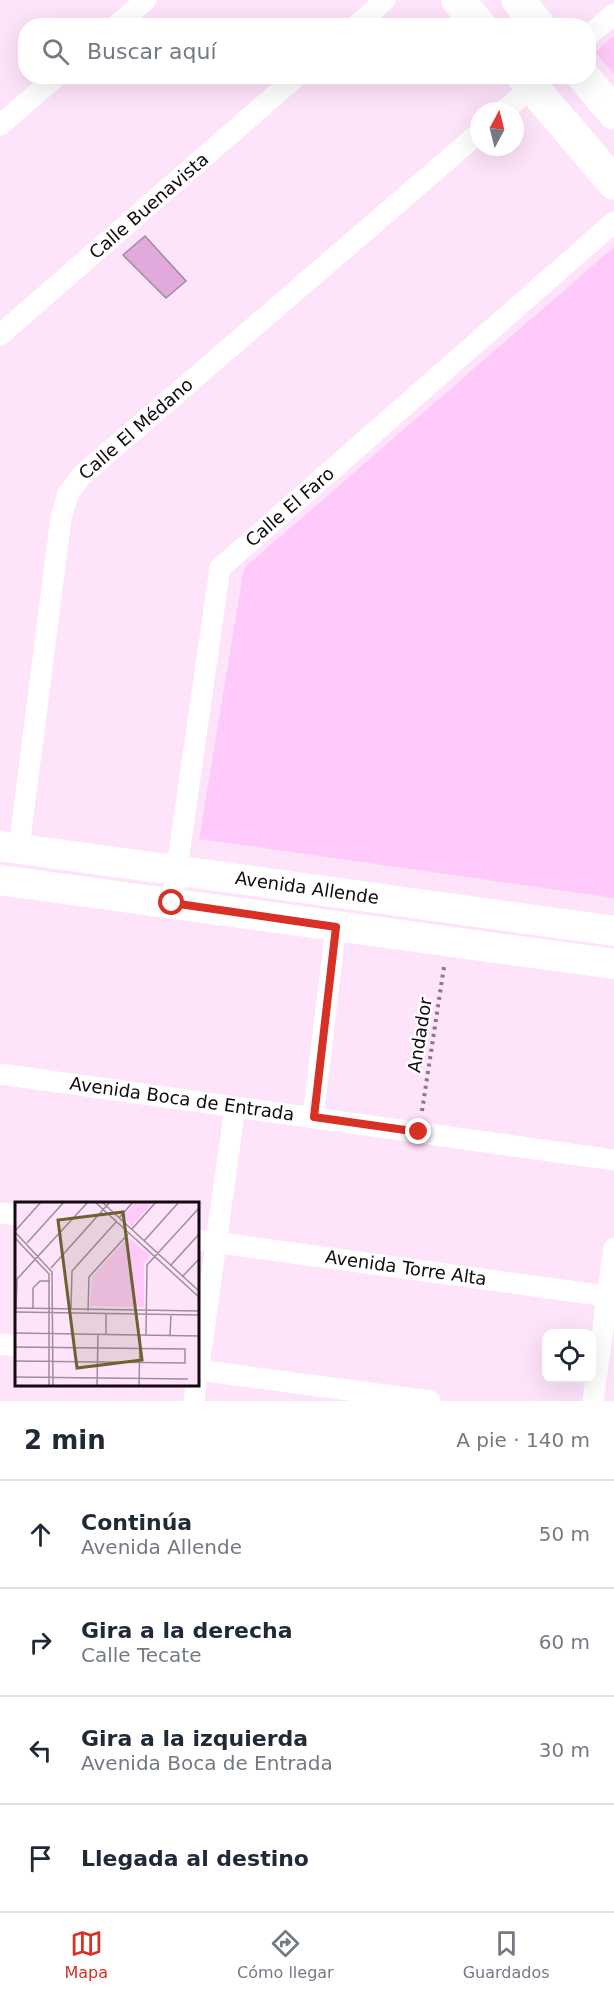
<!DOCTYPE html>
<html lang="es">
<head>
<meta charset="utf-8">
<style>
  body { margin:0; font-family:"DejaVu Sans",sans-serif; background:#f2f2f3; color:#1f2937 }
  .controls { position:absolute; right:18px; bottom:18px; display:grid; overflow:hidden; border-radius:12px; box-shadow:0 6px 24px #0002 }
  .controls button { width:54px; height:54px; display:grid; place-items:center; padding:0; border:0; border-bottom:2px solid #e0e1e3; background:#fff; color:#1f2937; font:30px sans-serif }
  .compass { position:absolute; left:470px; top:102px; width:54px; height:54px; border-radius:50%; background:#fff; box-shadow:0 6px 24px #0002; rotate:7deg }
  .stop { position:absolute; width:18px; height:18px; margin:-14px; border:4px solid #d93025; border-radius:50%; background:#fff }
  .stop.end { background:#d93025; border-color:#fff; box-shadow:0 2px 6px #0008 }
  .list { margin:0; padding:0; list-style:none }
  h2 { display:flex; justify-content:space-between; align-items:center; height:78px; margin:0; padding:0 24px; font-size:26px }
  h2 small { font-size:20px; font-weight:400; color:#747a83 }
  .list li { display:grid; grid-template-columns:39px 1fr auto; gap:18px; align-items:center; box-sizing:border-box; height:108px; padding:0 24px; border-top:2px solid #e0e1e3 }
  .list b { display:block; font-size:22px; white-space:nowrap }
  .list p { margin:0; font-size:20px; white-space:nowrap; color:#747a83 }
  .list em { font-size:20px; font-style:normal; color:#747a83 }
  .icon { flex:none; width:33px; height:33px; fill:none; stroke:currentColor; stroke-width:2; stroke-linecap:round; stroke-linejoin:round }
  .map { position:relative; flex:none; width:614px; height:1401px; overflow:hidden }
  .search { position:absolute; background:#fff; box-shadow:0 6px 24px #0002; left:18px; right:18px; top:18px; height:66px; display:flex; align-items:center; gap:15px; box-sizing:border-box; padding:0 21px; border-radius:24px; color:#747a83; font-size:22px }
  .sheet { height:510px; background:#fff }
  nav { display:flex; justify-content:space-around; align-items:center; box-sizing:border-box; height:84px; border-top:2px solid #e0e1e3; background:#fff; font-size:16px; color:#747a83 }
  nav a { display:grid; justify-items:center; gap:3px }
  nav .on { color:#d93025 }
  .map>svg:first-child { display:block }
</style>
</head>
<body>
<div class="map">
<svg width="614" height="1401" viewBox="0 0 614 1401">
  <rect width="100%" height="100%" fill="#fee4fb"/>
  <g fill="#ffcafa">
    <polygon points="614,36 614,74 595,52"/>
    <polygon points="614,247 614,898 199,839 244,568"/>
  </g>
  <polygon fill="#e1a9dc" stroke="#a1899e" stroke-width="1.5" points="145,236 186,281 166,298 123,255"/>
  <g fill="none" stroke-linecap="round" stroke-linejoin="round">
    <polyline stroke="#887786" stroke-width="4" stroke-dasharray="3 4.5" stroke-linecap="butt" points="422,1111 444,967"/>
    <g stroke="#fff" stroke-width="21">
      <polyline points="116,26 146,0"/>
      <polyline points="356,26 385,0"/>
      <polyline points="588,36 614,14"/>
      <polyline points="504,111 532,87"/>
      <polyline points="0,125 57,76"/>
      <polyline points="0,335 297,76"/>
      <polyline points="19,848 61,518 68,494 81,476 479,133"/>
      <polyline points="172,903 220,568 614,222"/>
      <polyline points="0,1074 614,1160"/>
      <polyline points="313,1117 336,927"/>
      <polyline points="0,1213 16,1215"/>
      <polyline points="198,1240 614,1297"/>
      <polyline points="0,1344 16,1346"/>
      <polyline points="198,1370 430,1401"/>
      <polyline points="198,1373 235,1107"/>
      <polyline points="194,1401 196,1384"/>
      <polyline points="593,1401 614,1248"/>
    </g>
    <g stroke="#fff" stroke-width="30">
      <polyline points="0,846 614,931"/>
      <polyline points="0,880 614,964"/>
    </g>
    <g stroke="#fff" stroke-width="33">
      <polyline points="458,0 480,26"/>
      <polyline points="518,0 539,26"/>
      <polyline points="523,76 614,183"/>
      <polyline points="583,76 614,113"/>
    </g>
  </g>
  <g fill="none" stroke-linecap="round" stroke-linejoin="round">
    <polyline stroke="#d93025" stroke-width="8" points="172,903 336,927 314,1117 419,1132"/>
  </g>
  <g text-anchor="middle" stroke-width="5" stroke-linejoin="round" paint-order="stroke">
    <g font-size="18" fill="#120911" stroke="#fff">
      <text transform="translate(149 206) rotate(-41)" y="6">Calle Buenavista</text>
      <text transform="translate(136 429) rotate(-41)" y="6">Calle El Médano</text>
      <text transform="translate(290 507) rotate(-41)" y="6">Calle El Faro</text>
      <text transform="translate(307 888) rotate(8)" y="6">Avenida Allende</text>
      <text transform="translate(420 1035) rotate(-81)" y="6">Andador</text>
      <text transform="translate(182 1099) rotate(8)" y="6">Avenida Boca de Entrada</text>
      <text transform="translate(406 1268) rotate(8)" y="6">Avenida Torre Alta</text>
    </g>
  </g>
  <g transform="translate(15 1202)">
    <rect width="184" height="184" fill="#fee4fb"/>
    <path d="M121 0H138L117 24 107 15ZM113 35 135 54 129 61V105L75 104 77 75Z" fill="#ffcafa"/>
    <path fill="none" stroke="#a08c9d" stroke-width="1.5" d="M80 0 185 96M87 0 185 90M104 16 118 0M117 27 141 0M0 29 26 0M0 30 37 70 38 184M0 36 34 72V184M129 39 164 0M12 41 49 0M156 63 185 31M36 66 95 0M167 75 185 56M0 106 185 109M18 107V86L25 79H35M56 107 57 69 101 20M1 108 2 77 73 0M73 109 74 75 113 32M0 110 185 113M91 111V132M0 131 185 134M131 133 132 63 185 5M155 133 156 112M0 145 170 147V161L0 159M0 175 173 177M82 184 83 132M124 184 125 133"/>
    <path fill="#6b632f" fill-opacity="0.15" stroke="#6b632f" stroke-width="3" d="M108 10 127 158 62 166 43 18Z"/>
    <rect width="184" height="184" fill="none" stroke="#120911" stroke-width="3"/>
  </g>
</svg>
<div class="controls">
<button><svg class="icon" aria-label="locate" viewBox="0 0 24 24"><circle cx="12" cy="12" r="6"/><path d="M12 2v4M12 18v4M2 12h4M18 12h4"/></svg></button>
</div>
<svg class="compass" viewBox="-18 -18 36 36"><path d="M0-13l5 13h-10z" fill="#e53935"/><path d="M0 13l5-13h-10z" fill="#747a83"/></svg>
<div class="stop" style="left:172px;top:903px"></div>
<div class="stop end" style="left:419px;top:1132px"></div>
<div class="search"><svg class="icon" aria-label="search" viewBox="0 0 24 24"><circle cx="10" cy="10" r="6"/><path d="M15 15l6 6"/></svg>Buscar aquí</div>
</div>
<section class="sheet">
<h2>2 min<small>A pie · 140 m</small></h2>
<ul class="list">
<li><svg class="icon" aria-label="ahead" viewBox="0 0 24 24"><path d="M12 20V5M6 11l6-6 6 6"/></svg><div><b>Continúa</b><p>Avenida Allende</p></div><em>50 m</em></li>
<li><svg class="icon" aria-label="right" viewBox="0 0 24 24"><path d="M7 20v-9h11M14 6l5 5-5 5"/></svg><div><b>Gira a la derecha</b><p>Calle Tecate</p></div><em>60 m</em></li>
<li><svg class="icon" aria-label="left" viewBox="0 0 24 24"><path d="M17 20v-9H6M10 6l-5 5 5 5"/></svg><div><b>Gira a la izquierda</b><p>Avenida Boca de Entrada</p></div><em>30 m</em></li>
<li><svg class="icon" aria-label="arrive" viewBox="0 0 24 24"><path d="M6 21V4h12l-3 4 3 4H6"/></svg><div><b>Llegada al destino</b></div></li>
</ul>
</section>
<nav>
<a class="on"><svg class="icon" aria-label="map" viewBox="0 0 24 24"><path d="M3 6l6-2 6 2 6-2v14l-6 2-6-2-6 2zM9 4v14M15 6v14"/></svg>Mapa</a>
<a><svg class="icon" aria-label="directions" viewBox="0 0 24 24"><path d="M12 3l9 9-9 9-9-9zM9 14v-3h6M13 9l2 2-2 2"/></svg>Cómo llegar</a>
<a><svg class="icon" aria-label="saved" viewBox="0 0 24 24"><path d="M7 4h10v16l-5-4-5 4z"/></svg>Guardados</a>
</nav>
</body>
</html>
